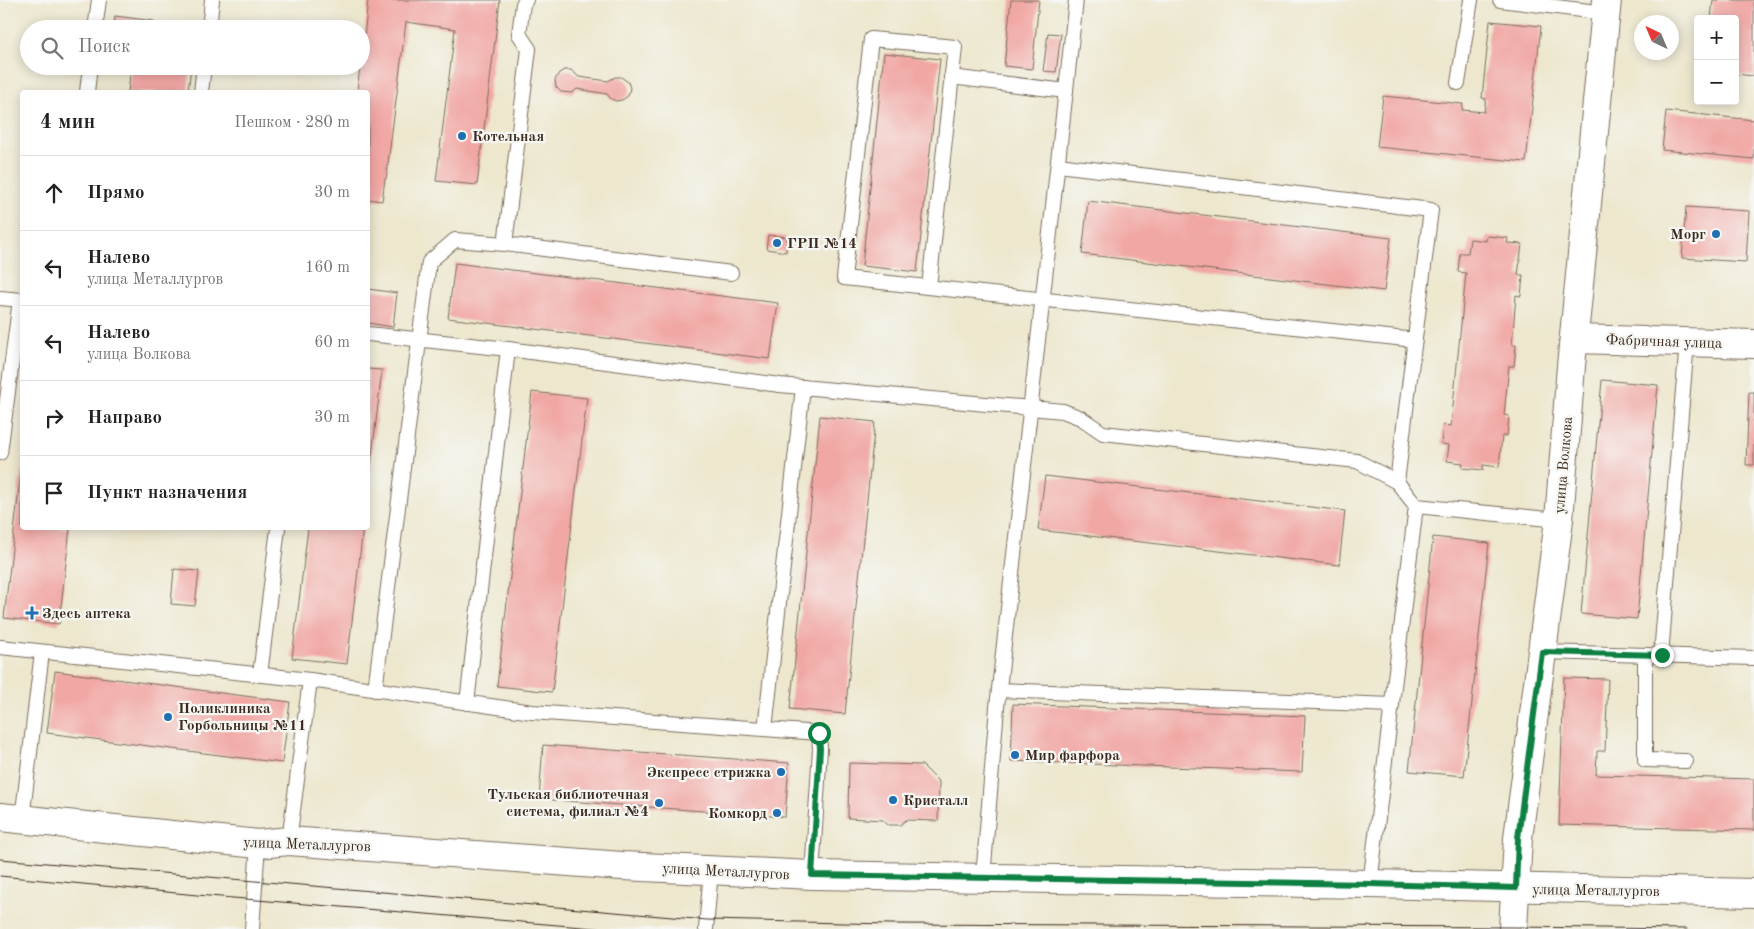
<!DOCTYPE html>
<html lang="ru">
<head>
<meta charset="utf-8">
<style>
  body { margin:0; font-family:"Old Standard TT",serif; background:#f2f2f2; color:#222 }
  .controls { position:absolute; right:15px; top:15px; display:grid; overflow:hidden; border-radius:5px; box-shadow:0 2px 12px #0003 }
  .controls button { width:45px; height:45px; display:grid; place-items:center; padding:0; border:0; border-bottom:1px solid #e0e0e0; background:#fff; color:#222; font:25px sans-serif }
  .compass { position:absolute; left:1634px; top:15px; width:45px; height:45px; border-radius:50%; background:#fff; box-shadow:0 2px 12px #0003; rotate:316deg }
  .stop { position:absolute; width:15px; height:15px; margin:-11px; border:4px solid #0b8043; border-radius:50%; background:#fff }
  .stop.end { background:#0b8043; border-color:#fff; box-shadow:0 1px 5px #0008 }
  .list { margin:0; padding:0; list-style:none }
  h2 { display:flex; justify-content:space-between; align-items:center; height:65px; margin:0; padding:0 20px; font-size:21px }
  h2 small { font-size:16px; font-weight:400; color:#767676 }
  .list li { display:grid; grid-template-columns:32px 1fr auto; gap:15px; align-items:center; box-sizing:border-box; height:75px; padding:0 20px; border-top:1px solid #e0e0e0 }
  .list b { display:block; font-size:19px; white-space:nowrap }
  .list p { margin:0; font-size:16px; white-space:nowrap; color:#767676 }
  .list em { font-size:16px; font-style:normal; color:#767676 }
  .icon { flex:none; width:28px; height:28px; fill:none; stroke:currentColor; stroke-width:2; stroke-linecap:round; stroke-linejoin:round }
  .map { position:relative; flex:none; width:1754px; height:929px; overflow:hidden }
  .search { position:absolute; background:#fff; box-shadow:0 2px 12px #0003; left:20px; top:20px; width:350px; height:55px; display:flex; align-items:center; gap:12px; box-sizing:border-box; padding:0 18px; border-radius:28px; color:#767676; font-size:19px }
  .panel { position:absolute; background:#fff; box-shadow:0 2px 12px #0003; left:20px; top:90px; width:350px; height:440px; border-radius:5px }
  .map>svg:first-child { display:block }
</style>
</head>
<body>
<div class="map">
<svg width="1754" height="929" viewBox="0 0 1754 929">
  <rect width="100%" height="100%" fill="#f6f6f2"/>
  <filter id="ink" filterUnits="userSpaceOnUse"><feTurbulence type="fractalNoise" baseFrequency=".02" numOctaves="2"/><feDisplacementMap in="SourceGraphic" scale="10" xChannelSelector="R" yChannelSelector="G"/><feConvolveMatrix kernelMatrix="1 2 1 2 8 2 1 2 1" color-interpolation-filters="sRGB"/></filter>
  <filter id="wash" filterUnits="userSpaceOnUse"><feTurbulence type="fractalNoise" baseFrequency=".0096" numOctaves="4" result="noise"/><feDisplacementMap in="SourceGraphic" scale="20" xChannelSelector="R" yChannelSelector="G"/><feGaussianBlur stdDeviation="1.12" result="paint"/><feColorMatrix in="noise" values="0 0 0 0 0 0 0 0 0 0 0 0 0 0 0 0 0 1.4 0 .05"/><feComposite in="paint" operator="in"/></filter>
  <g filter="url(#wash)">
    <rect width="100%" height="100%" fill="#ede7ce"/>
    <g id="blocks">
      <g fill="#f1a7a4">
        <polygon points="368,0 500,0 477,185 436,181 455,29 406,22 386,179 385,179 382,201 368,199 368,92 357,92 360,66 361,66"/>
        <polygon points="1011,0 1039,0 1032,69 1004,66"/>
        <polygon points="1713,0 1754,0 1754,76 1735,74 1735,19 1711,19"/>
        <polygon points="115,16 154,21 153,29 114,29"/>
        <polygon points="1490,21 1541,26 1526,162 1377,147 1383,96 1463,104 1462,110 1484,112 1486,99 1482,98"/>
        <polygon points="1048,33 1061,34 1056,72 1043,71"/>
        <polygon points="884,53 940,59 917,272 862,266"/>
        <polygon points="131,66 191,66 188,92 128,92"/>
        <polygon points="564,70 571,70 579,77 608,81 615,77 621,77 628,82 630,88 628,96 622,100 616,101 611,99 607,94 577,89 572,93 561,92 556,87 555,80 559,73"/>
        <polygon points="1666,111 1754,120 1754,159 1662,150"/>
        <polygon points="1088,201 1391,238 1384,291 1082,254"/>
        <polygon points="1686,207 1749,211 1746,262 1682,258"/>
        <polygon points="768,235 787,237 786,252 766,249"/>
        <polygon points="1487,236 1508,238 1507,243 1522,244 1518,275 1523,275 1521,296 1516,295 1512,345 1516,345 1514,366 1509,366 1504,415 1509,416 1507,436 1502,436 1499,467 1483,465 1483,470 1462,468 1463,463 1447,461 1449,445 1441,444 1443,425 1451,426 1466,273 1458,272 1460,253 1468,253 1470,239 1486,241"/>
        <polygon points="455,263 778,303 770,359 448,318"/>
        <polygon points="368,289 397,293 393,327 368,323"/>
        <polygon points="368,369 382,370 369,481 368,481"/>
        <polygon points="1602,380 1658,385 1637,619 1581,614"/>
        <polygon points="532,392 587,398 552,692 497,686"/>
        <polygon points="1749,392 1754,392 1754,465 1746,465"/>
        <polygon points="820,416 875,422 845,714 790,709"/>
        <polygon points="21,471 22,471 22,528 70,528 59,624 4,618"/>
        <polygon points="1045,476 1345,511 1339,565 1038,530"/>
        <polygon points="308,528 363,528 347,664 292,658"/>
        <polygon points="1433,537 1489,543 1464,776 1409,771"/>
        <polygon points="174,569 199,571 195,606 171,604"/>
        <polygon points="55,671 290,702 282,763 47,733"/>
        <polygon points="1564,678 1608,679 1605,751 1597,751 1596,775 1754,779 1754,830 1559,825"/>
        <polygon points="1013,704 1305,716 1302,772 1011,761"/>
        <polygon points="543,745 789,763 785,817 539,799"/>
        <polygon points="849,763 922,765 939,782 938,821 906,820 900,825 888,825 883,820 848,818"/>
      </g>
    </g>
  </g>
  <g filter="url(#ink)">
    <use href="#blocks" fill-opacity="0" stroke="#796c5c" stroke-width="1"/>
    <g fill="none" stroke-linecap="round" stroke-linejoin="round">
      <g stroke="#796c5c" stroke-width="16">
        <g id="lane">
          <polyline points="1500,0 1605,13"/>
          <polyline points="95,29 99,0"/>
          <polyline points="209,29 212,0"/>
          <polyline points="951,77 1066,91"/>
          <polyline points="1458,83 1471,0"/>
          <polyline points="87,92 90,66"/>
          <polyline points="201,92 204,66"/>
          <polyline points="1058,165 1431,210 1397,482"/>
          <polyline points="505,244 529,49 519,34 523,4 526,0"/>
          <polyline points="929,287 955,47 871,39 844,278 1415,340"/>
          <polyline points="0,298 22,300"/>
          <polyline points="368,334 508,349 780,385 1063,411 1081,418 1103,433 1357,461 1397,482 1416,506 1559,520"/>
          <polyline points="0,453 20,300"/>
          <polyline points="0,647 310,680 532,712 819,733 820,749 812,875"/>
          <polyline points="1542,652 1754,658"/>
          <polyline points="1645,655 1645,760 1686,761"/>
          <polyline points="1661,655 1687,342"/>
          <polyline points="260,675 278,528"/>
          <polyline points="375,690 429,262 455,240 505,244 731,273"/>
          <polyline points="999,690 1392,705"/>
          <polyline points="467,703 508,349"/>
          <polyline points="765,729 803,387"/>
          <polyline points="22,820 42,652"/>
          <polyline points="289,841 310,680"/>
          <polyline points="983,878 997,707 1076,0"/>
          <polyline points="1370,884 1416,506"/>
          <polyline points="252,929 258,844"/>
          <polyline points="706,929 711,870"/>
        </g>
      </g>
      <g stroke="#796c5c" stroke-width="30">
        <g id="street">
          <polyline points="1574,339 1754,344"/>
          <polyline points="1513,929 1518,838 1559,520 1571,366 1607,0"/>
        </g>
      </g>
      <g stroke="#796c5c" stroke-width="30">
        <polyline id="secondary" points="0,817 258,844 289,841 622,866 812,875 1370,884 1754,893"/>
      </g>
      <use href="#lane" stroke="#fff" stroke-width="14"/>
      <use href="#street" stroke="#fff" stroke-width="28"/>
      <use href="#secondary" stroke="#fff" stroke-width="28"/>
      <g stroke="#3b2a1e" stroke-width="1">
        <polyline points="0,859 707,920 891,924 1513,927 1687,929"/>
        <polyline points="0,876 197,895 606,929"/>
      </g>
    </g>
  </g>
  <g fill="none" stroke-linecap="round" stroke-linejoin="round" filter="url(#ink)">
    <polyline stroke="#0b8043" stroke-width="6" points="819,733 820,749 812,875 1370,884 1516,888 1518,838 1542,652 1662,655"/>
  </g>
  <g fill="#1f6fb2" stroke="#f6f6f2" stroke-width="2">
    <circle cx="462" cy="136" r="5"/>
    <circle cx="1716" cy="234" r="5"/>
    <circle cx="777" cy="243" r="5"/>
    <path d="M29.5 605.5h5v5h5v5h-5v5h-5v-5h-5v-5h5z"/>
    <circle cx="168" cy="717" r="5"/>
    <circle cx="1015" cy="755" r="5"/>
    <circle cx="781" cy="772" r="5"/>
    <circle cx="893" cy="800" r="5"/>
    <circle cx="659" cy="803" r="5"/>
    <circle cx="777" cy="813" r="5"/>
  </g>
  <g text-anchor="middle" stroke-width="4.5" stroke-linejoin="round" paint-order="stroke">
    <g font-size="15" font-weight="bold" fill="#3b2a1e" stroke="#f6f6f2" text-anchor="start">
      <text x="472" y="141">Котельная</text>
      <text x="1706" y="239" text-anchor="end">Морг</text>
      <text x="787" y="248">ГРП №14</text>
      <text x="42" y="618">Здесь аптека</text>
      <text x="178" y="713">Поликлиника<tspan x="178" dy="17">Горбольницы №11</tspan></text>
      <text x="1025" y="760">Мир фарфора</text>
      <text x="771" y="777" text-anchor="end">Экспресс стрижка</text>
      <text x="649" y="799" text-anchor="end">Тульская библиотечная<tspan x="649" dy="17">система, филиал №4</tspan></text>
      <text x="903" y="805">Кристалл</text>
      <text x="767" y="818" text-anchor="end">Комкорд</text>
    </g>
    <g font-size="15" fill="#3b2a1e" stroke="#f6f6f2">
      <text transform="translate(1664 341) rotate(2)" y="5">Фабричная улица</text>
      <text transform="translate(1563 465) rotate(-85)" y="5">улица Волкова</text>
      <text transform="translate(307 844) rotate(2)" y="5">улица Металлургов</text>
      <text transform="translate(726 871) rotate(3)" y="5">улица Металлургов</text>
      <text transform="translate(1596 890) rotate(1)" y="5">улица Металлургов</text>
    </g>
  </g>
</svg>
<div class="controls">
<button>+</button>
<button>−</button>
</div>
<svg class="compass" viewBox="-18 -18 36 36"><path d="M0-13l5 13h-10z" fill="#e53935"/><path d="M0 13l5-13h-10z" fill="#767676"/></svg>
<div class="stop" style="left:819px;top:733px"></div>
<div class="stop end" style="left:1662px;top:655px"></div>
<div class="search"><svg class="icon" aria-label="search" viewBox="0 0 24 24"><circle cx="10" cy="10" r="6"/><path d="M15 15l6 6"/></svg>Поиск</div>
<section class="panel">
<h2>4 мин<small>Пешком · 280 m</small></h2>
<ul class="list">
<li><svg class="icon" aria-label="ahead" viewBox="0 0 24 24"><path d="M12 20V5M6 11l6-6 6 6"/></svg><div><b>Прямо</b></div><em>30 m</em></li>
<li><svg class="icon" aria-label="left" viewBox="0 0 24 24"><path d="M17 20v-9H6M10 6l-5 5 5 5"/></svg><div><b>Налево</b><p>улица Металлургов</p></div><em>160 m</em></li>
<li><svg class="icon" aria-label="left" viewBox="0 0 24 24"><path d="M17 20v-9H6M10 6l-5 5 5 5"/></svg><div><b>Налево</b><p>улица Волкова</p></div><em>60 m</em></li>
<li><svg class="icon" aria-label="right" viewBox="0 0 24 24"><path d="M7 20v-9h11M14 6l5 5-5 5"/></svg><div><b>Направо</b></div><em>30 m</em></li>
<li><svg class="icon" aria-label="arrive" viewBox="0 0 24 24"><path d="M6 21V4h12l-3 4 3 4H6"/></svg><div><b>Пункт назначения</b></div></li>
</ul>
</section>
</div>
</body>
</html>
